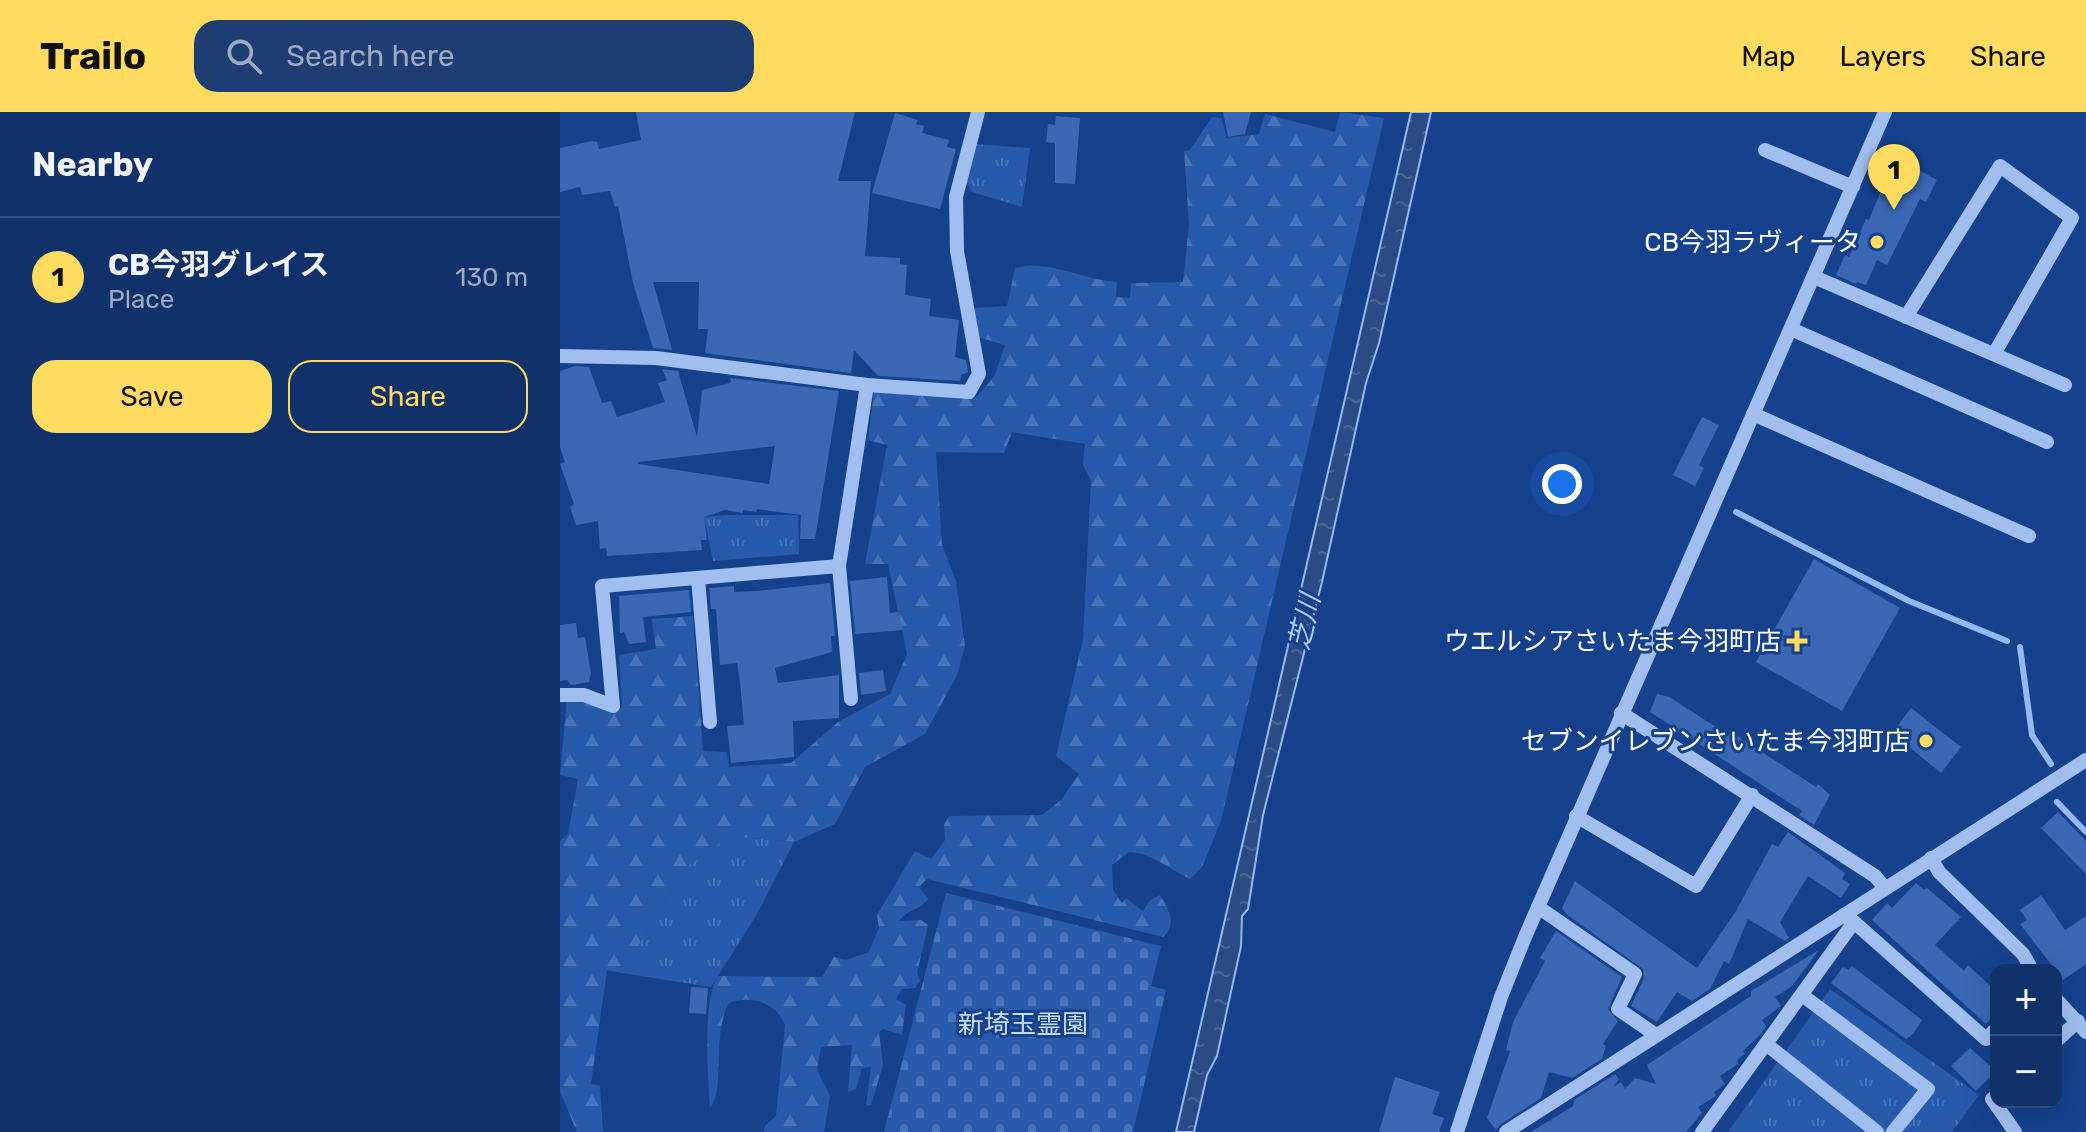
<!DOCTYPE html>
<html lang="en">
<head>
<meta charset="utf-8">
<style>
  body { margin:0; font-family:Rubik,"Noto Sans JP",sans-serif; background:#1e3d72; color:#f1f3f6 }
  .controls { position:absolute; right:24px; bottom:24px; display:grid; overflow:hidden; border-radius:16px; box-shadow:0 8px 32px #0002 }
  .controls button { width:72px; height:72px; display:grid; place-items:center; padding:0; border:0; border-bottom:2px solid #304c7e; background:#10316a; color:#f1f3f6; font:40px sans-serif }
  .you { position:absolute; left:1002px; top:372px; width:28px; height:28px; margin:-20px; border:6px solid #fff; border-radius:50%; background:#1a73e8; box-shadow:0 0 0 12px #1a73e833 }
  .badge { display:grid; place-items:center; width:52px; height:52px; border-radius:50%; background:#ffdc5f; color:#111; font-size:26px; font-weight:700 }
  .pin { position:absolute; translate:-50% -66px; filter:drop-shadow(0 2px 4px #0008) }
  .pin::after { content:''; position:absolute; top:42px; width:28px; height:24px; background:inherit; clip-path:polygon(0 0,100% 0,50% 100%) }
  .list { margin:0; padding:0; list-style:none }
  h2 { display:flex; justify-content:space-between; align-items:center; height:104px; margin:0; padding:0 32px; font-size:34px }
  h2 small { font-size:26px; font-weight:400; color:#9ca9c1 }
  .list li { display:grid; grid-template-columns:52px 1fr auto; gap:24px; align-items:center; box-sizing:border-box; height:120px; padding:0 32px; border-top:2px solid #304c7e }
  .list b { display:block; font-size:30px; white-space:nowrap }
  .list p { margin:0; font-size:26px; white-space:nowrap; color:#9ca9c1 }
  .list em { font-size:26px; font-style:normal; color:#9ca9c1 }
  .actions { display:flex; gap:16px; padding:24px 32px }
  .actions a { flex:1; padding:18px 0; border:2px solid #ffdc5f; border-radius:24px; text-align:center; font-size:28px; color:#ffdc5f }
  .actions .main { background:#ffdc5f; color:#111 }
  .icon { flex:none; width:44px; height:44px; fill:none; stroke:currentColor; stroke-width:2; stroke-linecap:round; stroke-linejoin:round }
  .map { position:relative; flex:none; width:1526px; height:1020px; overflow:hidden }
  header { display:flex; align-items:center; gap:48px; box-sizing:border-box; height:112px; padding:0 40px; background:#ffdc5f; color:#111 }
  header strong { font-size:38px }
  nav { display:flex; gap:44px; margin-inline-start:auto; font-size:28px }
  .search { width:560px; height:72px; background:#1e3d72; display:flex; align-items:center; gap:20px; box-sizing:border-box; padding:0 28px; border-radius:24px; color:#9ca9c1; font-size:30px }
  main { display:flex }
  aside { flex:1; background:#10316a }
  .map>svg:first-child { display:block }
</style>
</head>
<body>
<header>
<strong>Trailo</strong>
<div class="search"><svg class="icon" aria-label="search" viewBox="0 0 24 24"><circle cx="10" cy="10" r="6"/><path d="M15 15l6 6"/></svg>Search here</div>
<nav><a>Map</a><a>Layers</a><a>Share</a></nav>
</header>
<main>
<aside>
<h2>Nearby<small></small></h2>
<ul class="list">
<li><span class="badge">1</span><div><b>CB今羽グレイス</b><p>Place</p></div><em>130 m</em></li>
</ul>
<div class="actions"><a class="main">Save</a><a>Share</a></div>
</aside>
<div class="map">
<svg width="1526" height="1020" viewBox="0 0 1526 1020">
  <defs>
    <pattern id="grass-tufts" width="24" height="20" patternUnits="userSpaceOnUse" patternTransform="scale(2)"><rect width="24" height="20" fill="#285aac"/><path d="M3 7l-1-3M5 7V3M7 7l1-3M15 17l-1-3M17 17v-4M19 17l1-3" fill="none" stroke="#4873b8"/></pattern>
    <pattern id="forest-firs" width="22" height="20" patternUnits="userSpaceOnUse" patternTransform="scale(2)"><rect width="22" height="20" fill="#285aac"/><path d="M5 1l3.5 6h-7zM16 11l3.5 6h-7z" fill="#4873b8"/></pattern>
    <pattern id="cemetery-stones" width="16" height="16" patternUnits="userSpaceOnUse" patternTransform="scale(2)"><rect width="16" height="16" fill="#285aac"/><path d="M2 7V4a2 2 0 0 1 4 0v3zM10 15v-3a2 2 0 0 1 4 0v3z" fill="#4873b8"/></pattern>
    <pattern id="water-ripples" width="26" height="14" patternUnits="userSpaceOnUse" patternTransform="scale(2)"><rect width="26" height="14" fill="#2a4b83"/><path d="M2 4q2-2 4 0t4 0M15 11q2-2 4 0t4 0" fill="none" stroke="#4a6696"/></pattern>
  </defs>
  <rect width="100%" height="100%" fill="#16418d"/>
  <g fill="url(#grass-tufts)">
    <polygon points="414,32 470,36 462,95 412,80 405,67"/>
    <polygon points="166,403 238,403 239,442 153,449 144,405"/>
    <polygon points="169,724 234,730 197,802 151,875 62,861 125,756"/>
    <polygon points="1270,877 1419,983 1392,1020 1168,1020"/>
  </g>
  <path fill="url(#forest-firs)" d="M780 0 824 6 661 709 642 755 630 767C609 757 592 741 569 740L552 753 553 778 562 791 566 786 583 799 590 788 600 783C608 797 618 812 603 825L367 767 359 775 368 787C360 798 348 797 339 809L361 808 368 813 357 861 360 869 355 876 342 877 336 887 346 893 342 923 323 917 319 920 323 953 311 993 306 994 311 955 302 956 296 977 288 980 292 933 261 935 257 958 270 984 264 1020H204L205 1014 216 1004 225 913C216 890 191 883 169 891 151 925 166 976 150 996 148 965 142 888 158 864L262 865 274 845 286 848 309 840 319 816 317 803 355 739 371 747 385 728 384 713 389 704 482 703 502 687 519 662 496 644 523 527 531 369 523 353 525 332 452 320 444 341 376 340 382 433 396 469 405 534 397 563 365 622 305 655 275 712 234 730 169 724 125 756 62 861 47 858 31 972 40 974 43 1020H17L0 979V729L8 722 18 667 0 663 7 587H23L50 599 62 595 59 543 96 537 92 507 133 504 143 639 166 640 169 655 231 651 278 610 330 582 347 542 328 452H305L327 333 308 328 314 279 417 285 435 263 445 233 418 225 412 196 447 194 455 156C489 147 522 168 557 170L556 185 570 186 571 171 623 170 629 112 624 39 630 38 652 5 661 6 667 26 699 22 705 2 775 20Z"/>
  <polygon fill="url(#cemetery-stones)" points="386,781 601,834 591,874 606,878 573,1020 324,1020"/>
  <polygon fill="url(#water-ripples)" stroke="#93b8f2" stroke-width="2" points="851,0 871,0 819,231 806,271 762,470 703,703 688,797 682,804 681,834 657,944 647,963 634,1020 616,1020"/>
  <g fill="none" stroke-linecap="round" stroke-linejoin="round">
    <g stroke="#93b8f2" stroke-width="6">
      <polyline points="1176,400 1349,489 1447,529"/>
      <polyline points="1460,535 1472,623 1491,652"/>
      <polyline points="1497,690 1526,720"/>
    </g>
  </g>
  <g fill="#3a68b4" fill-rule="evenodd">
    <polygon points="76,0 295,0 278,69 311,69 305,144 340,146 340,152 347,153 345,183 371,187 369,204 399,208 395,245 406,248 408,260 401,263 400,269 318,264 294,238 291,261 145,241 148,217 138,217 139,170 93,170 112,238 93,236 73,171 58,94 55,95 50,79 22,83 20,75 0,80 0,36 32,29 37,30 39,37 81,28"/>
    <polygon points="663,0 691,0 685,22 668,25"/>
    <polygon points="335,1 358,8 356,12 364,14 362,21 389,28 387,35 396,37 380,97 312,81"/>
    <polygon points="496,4 520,6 515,72 495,71 495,31 486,30 488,12 495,13"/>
    <polygon points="1335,45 1377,68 1366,90 1360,87 1327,153 1317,148 1306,173 1297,170 1296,172 1276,163 1285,143 1289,145 1306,107 1309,108"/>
    <path d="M15 254 29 255 42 291 51 289 57 305 105 290 98 271 107 268 102 257 118 259 137 325 142 278 166 272 171 270 170 266 279 279 255 427H240L241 403 197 397 196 400 183 398V401L165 398 144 405 147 428H141L142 438 47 444 46 436 40 437 38 409 16 413 10 395 14 392 0 352 5 350 0 335V259ZM215 334 209 372 78 352V350Z"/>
    <polygon points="1142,305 1159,313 1139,353 1144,356 1135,374 1113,363"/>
    <polygon points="1254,447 1340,496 1282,599 1196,550"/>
    <polygon points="327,465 330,501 338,500 343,518 295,522 290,469"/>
    <polygon points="270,471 275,524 271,524 272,540 215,556 218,571 279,563 279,606 233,609 234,645 171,651 167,614 184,613 180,570 177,551 160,553 156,497 151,497 149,476 174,474 174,480 197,479"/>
    <polygon points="129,478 131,500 83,505 86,530 69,532 64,520 60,521 59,484"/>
    <polygon points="16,511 18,526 25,525 31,561 29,570 11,573 7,568 0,569 0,513"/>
    <polygon points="323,558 326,579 301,583 299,561"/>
    <polygon points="1097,582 1109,585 1172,625 1174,622 1256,675 1258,672 1270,683 1254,713 1239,703 1242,699 1090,600"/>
    <polygon points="1351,596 1401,635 1381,661 1332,621"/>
    <polygon points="1498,700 1526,729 1526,762 1481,716"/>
    <polygon points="1228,720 1285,761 1282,767 1290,772 1281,786 1248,764 1220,810 1229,826 1225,829 1188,807 1169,852 1164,849 1150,877 1132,889 1117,880 1097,910 1071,894 1084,866 1083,857 1006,802 1002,796 1015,769 1137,856 1176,799 1212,732 1218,735"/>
    <polygon points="1356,771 1364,778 1367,776 1401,805 1375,833 1404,859 1408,853 1436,879 1436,901 1426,912 1312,808 1327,791 1332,796"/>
    <polygon points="1481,783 1505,818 1526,804 1526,852 1503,868 1460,812 1467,808 1460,798"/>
    <polygon points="996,819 1062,865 1048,897 1058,909 1043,932 1046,934 1042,947 1012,966 989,960 981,986 941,1012 936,1018 927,1006 950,939 946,938 953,910 985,849 980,846"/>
    <polygon points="1259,838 1232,874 1215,885 1221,894 1202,908 1206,914 1201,922 1183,939 1185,942 1177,948 1178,952 1160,964 1165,972 1154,980 1156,984 1138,995 1142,1001 1126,1020 971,1020 1013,994 1014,988 1055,962 1059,967 1053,975 1061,970 1065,977 1075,966 1096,972 1087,953 1191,884 1191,879"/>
    <polygon points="1292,854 1362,908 1353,922 1346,927 1271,871 1283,855 1288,858"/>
    <polygon points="131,875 148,876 146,902 129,901"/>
    <polygon points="1410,936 1436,959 1416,979 1391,954"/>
    <polygon points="835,965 880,980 872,1002 884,1006 879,1020 819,1020"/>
  </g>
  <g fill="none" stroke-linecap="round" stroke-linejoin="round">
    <g stroke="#a0bff0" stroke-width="14">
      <polyline points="1205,38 1293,75"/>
      <polyline points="1254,165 1505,273"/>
      <polyline points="1346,205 1440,54 1512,106 1434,242"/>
      <polyline points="1231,217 1487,330"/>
      <polyline points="0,244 96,246 307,273 409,280 419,262 397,139 396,85 418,0"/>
      <polyline points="1193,302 1469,424"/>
      <polyline points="279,454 291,587"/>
      <polyline points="138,466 150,610"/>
      <polyline points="0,583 24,583 53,594 42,474 279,454 307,273"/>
      <polyline points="1061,601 1315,764 1325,776"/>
      <polyline points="1016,704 1136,774 1192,683"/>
      <polyline points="1371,746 1379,760 1463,842 1472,858"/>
      <polyline points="978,795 1075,862 1058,897 1096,923"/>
      <polyline points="1294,810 1426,927 1436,917"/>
      <polyline points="1242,883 1368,977 1333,1020"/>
      <polyline points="1496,887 1526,920"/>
      <polyline points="1496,929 1518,909"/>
      <polyline points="1206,932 1317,1020"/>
      <polyline points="1436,984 1432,987 1455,1020"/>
      <polyline points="897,1020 941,885 965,825 1325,0"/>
      <polyline points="946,1020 1526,648"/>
      <polyline points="1142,1020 1294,810 1284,803"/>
    </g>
  </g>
  <g fill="#ffdc5f" stroke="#16418d" stroke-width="3">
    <circle cx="1317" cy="130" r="8"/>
    <path d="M1233 517h8v8h8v8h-8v8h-8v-8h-8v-8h8z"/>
    <circle cx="1366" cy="629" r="8"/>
  </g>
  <g text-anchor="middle" stroke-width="6" stroke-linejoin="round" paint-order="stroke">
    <g font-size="26" fill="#fff" stroke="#16418d" text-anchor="end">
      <text x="1301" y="139">CB今羽ラヴィータ</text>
      <text x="1221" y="538">ウエルシアさいたま今羽町店</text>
      <text x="1350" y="638">セブンイレブンさいたま今羽町店</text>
    </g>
    <g font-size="26" fill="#c7dbfb" stroke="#16418d">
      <text x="463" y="921">新埼玉霊園</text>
    </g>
    <g font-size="28" font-style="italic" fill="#acc9f7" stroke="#16418d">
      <text transform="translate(744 510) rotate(-77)" y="10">芝川</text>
    </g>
  </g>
</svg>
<div class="controls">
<button>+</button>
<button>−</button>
</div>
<div class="you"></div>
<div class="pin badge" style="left:1334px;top:98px">1</div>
</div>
</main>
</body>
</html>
